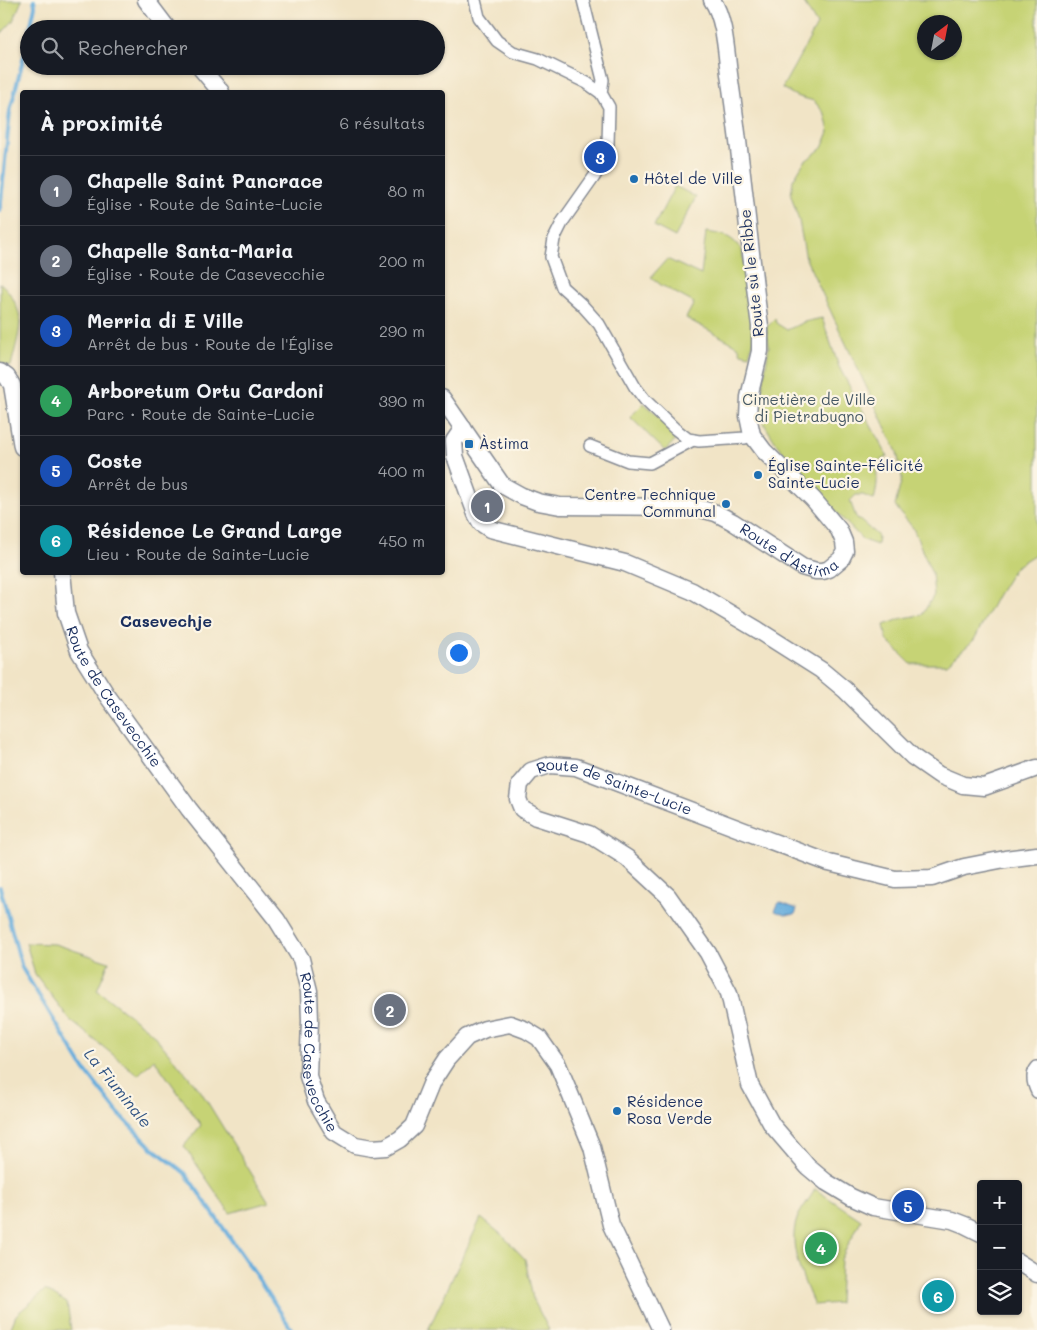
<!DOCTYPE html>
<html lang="fr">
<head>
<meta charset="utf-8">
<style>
  body { margin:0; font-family:Mali,sans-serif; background:#242831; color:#f1f3f6 }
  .controls { position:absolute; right:15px; bottom:15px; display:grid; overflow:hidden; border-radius:5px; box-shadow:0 1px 4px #0004 }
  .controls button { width:45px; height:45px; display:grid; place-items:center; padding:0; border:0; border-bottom:1px solid #363941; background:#171b24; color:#f1f3f6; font:25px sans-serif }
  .compass { position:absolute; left:917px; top:15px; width:45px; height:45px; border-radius:50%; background:#171b24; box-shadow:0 1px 4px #0004; rotate:32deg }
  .you { position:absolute; left:458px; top:652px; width:18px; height:18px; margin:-12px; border:4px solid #fff; border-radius:50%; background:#1a73e8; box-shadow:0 0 0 8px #1a73e833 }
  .badge { display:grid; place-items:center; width:32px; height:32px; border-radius:50%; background:#1f6fb2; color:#fff; font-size:16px; font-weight:700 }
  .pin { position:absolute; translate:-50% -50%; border:2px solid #fff; box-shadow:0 1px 5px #0006 }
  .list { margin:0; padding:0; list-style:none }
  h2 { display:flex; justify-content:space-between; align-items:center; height:65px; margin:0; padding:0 20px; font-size:21px }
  h2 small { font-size:16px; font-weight:400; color:#9ea1a6 }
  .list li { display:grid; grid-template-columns:32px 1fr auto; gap:15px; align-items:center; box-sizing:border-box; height:70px; padding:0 20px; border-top:1px solid #363941 }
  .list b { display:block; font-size:19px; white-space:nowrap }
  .list p { margin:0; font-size:16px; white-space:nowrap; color:#9ea1a6 }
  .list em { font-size:16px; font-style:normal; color:#9ea1a6 }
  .icon { flex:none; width:28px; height:28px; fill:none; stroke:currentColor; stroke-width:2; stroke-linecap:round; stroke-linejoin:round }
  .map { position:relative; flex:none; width:1037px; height:1330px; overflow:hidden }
  .search { position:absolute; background:#171b24; box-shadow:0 1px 4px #0004; left:20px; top:20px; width:425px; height:55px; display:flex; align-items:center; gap:12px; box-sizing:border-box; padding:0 18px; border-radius:28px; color:#9ea1a6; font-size:19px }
  .panel { position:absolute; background:#171b24; box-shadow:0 1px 4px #0004; left:20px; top:90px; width:425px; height:485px; border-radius:5px }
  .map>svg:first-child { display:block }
</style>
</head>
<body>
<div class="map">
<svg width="1037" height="1330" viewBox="0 0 1037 1330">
  <rect width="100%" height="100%" fill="#fcf5e5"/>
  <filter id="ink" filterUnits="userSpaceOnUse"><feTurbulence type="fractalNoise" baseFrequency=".02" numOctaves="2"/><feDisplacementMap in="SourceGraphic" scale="10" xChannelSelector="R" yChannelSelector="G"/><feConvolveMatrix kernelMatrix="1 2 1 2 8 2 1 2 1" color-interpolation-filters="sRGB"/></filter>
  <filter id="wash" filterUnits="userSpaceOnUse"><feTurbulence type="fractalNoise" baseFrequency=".0096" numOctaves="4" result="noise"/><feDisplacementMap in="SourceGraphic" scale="20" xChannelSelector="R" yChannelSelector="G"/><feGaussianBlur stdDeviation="1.12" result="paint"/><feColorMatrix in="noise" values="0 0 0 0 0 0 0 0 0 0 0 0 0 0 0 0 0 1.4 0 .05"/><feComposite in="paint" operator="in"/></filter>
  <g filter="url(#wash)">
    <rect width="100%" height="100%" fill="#f1e4c6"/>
    <g fill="#c6d374" stroke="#708169" fill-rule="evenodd">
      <polygon points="0,0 22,0 13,21 0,35"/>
      <path d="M802 0H1037V553L1015 567 997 596 974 640 947 664H911L887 640 884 625 903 618 922 615 934 595 932 574 913 528 895 506 902 478 897 452 806 259 799 221 791 195 793 180 804 162 822 148 829 132 825 114 814 101 796 96 782 88 817 25ZM924 22H954V52H924Z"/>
      <polygon points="675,186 696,197 675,237 654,226"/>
      <path d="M706 232C725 235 730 235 742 250L755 338 749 355 741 353 738 346 686 318 694 303 661 285 651 277 667 259 701 275Z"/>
      <path d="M0 283C10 290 21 311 20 323 19 337 14 352 11 366L0 364Z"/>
      <path d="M775 318 776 323 787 330 804 322 822 318 839 367 888 457 874 463C879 476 877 488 874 500L863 495H856L850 501 856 517 878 536 877 545 863 540 817 492 777 445 763 422 761 396 769 346 766 328Z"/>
      <polygon points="644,403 679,436 665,451 630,417"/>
      <polygon points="26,943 55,944 109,962 97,990 151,1032 200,1090 269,1202 230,1213 184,1146 201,1125 154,1059 138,1075 70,1020 35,974"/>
      <path d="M815 1189 861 1220 841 1259 839 1303 814 1305C804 1281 787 1246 797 1219 801 1209 810 1199 815 1189Z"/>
      <polygon points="481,1218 502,1235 525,1259 533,1299 549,1330 428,1330"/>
      <polygon points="45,1290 67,1303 71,1330 10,1330 16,1315"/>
    </g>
    <polygon fill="#65acdc" stroke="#406e9d" points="779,902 797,909 795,914 785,915 775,911"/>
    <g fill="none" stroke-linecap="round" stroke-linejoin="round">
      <g stroke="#65acdc" stroke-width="4">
        <polyline points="30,29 35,6 34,0"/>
        <polyline points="0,211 10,111 29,36"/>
        <polyline points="0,887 22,968 84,1069 118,1113 151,1147 185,1173 260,1281 292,1330"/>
      </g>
    </g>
  </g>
  <g filter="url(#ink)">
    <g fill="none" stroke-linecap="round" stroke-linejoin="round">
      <g stroke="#868a92" stroke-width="14">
        <g id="street">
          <polyline points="475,0 479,17 497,41 513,52 538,59 587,83 601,93 609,107 608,144 605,159 594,177 563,221 554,239 551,257 562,287 582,305 599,324 635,387 645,400 674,428 688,439 699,441 745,438 752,435"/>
          <polyline points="583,0 603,80 601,93"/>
          <polyline points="590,446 628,461 650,463 693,440"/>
          <path d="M1037 1067C1030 1075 1033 1084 1037 1092"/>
        </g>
      </g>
      <g stroke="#868a92" stroke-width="19">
        <g id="secondary">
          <polyline points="146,0 168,29"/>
          <polyline points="199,66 221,92"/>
          <polyline points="0,372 7,377 12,385 22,447"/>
          <path id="s1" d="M442 398 502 485 522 496 538 502 560 506 693 507 716 513 733 522 802 567 816 571H823L829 569 841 559 845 551 844 542 839 530 813 499 764 451 752 435 748 416 749 397 760 351V326C749 245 742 162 730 81 726 56 726 20 712 0"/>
          <polyline points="463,428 454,441 455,456 476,514 481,523 490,529 625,563 692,591 758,630 821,670 845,690 913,757 939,775 963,785 984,787 1037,768"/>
          <path id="s2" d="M62 572 66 613 79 651 106 694 189 809 277 920 301 959 309 991 310 1021 308 1076 316 1101 334 1132 355 1145 372 1148 386 1147 400 1139 414 1126 432 1082 447 1059 467 1037 485 1029 510 1024 526 1030 539 1038 558 1065 592 1147 611 1225 661 1330"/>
          <path id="s3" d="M981 1233 965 1225 952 1220 873 1207 851 1197 826 1182 808 1167 772 1125 750 1085 729 993 708 953 668 896 627 858 589 834 536 817 522 809 518 799 520 784 531 771 550 765 576 767 829 863 895 879 932 878 964 867 1005 859 1037 855"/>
          <polyline points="1018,1262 1037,1274"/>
        </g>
      </g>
      <use href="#street" stroke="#fff" stroke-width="11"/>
      <use href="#secondary" stroke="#fff" stroke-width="16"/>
    </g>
  </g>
  <g fill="#1f6fb2" stroke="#fcf5e5" stroke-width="2">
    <circle cx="634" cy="179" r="5"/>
    <rect x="464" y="439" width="10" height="10" rx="2.5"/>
    <circle cx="758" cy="475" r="5"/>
    <circle cx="726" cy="504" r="5"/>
    <circle cx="617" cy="1111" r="5"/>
  </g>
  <g text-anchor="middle" stroke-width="4.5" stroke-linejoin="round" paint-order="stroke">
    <g font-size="15" fill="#1b2f5e" stroke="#fcf5e5" text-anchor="start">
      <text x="644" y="184">Hôtel de Ville</text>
      <text x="479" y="449">Àstima</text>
      <text x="768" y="471">Église Sainte-Félicité<tspan x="768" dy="17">Sainte-Lucie</tspan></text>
      <text x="716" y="500" text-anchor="end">Centre Technique<tspan x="716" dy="17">Communal</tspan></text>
      <text x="627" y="1107">Résidence<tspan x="627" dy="17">Rosa Verde</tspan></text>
    </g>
    <g font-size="15" fill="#1b2f5e" stroke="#fcf5e5">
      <text transform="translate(752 273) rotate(-96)" y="5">Route sù le Ribbe</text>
      <text dy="5" stroke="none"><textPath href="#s1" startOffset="409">Route d'Astima</textPath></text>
      <text dy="5" stroke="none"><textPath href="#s2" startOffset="138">Route de Casevecchie</textPath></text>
      <text dy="5" stroke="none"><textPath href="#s3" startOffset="802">Route de Sainte-Lucie</textPath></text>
      <text dy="5" stroke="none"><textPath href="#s2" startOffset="558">Route de Casevecchie</textPath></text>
    </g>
    <g font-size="15" fill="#465864" stroke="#fcf5e5">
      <text x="809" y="405">Cimetière de Ville<tspan x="809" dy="17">di Pietrabugno</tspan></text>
    </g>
    <g font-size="16" font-weight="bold" fill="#1b2f5e" stroke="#fcf5e5">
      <text x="166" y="627">Casevechje</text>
    </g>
    <g font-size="16" font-style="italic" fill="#315484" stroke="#fcf5e5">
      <text transform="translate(118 1088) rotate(51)" y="6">La Fiuminale</text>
    </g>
  </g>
</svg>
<div class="controls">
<button>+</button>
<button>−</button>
<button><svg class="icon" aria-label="layers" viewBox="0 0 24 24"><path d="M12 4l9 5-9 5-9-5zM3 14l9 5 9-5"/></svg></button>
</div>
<svg class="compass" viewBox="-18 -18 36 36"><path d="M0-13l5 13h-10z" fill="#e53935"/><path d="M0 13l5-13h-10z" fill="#9ea1a6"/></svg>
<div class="you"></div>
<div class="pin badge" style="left:487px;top:506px;background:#6b7280">1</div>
<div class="pin badge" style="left:390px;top:1010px;background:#6b7280">2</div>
<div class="pin badge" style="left:600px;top:157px;background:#1a4fb4">3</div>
<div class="pin badge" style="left:821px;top:1248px;background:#2e9e5b">4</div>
<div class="pin badge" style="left:908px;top:1206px;background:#1a4fb4">5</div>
<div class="pin badge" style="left:938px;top:1296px;background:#0f9aa8">6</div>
<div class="search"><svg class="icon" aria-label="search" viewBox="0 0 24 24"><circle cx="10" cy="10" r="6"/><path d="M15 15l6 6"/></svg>Rechercher</div>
<section class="panel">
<h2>À proximité<small>6 résultats</small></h2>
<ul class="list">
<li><span class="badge" style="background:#6b7280">1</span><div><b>Chapelle Saint Pancrace</b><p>Église · Route de Sainte-Lucie</p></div><em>80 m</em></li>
<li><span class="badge" style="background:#6b7280">2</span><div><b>Chapelle Santa-Maria</b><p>Église · Route de Casevecchie</p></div><em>200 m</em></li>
<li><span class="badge" style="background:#1a4fb4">3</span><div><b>Merria di E Ville</b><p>Arrêt de bus · Route de l'Église</p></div><em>290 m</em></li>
<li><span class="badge" style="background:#2e9e5b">4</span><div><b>Arboretum Ortu Cardoni</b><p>Parc · Route de Sainte-Lucie</p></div><em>390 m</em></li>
<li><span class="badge" style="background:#1a4fb4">5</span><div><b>Coste</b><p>Arrêt de bus</p></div><em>400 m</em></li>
<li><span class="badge" style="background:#0f9aa8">6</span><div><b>Résidence Le Grand Large</b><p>Lieu · Route de Sainte-Lucie</p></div><em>450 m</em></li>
</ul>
</section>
</div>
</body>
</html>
